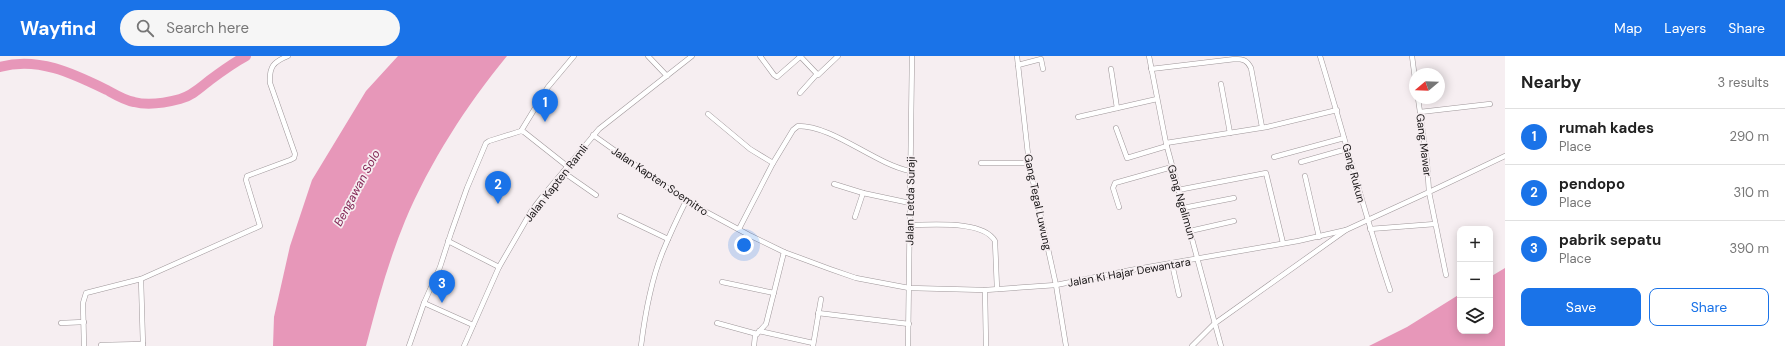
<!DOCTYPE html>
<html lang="en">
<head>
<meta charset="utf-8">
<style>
  body { margin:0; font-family:"DM Sans",sans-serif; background:#f6f6f6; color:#222 }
  .controls { position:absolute; right:12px; bottom:12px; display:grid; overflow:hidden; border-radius:8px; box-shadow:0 2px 10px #0003 }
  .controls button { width:36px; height:36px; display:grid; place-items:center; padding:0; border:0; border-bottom:1px solid #e0e0e0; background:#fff; color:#222; font:20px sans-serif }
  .compass { position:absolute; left:1409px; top:12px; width:36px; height:36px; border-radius:50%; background:#fff; box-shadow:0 2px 10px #0003; rotate:251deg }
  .you { position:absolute; left:744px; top:189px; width:14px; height:14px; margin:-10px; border:3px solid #fff; border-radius:50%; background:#1a73e8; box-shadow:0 0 0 6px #1a73e833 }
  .badge { display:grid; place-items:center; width:26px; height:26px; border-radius:50%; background:#1a73e8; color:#fff; font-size:13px; font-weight:700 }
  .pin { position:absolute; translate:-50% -33px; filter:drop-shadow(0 1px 2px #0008) }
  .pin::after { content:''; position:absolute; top:21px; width:14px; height:12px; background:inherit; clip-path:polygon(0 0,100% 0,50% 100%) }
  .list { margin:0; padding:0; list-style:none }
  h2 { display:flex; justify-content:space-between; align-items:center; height:52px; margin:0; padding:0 16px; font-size:17px }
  h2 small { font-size:13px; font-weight:400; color:#767676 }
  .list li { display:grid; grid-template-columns:26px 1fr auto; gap:12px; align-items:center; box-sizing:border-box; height:56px; padding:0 16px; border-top:1px solid #e0e0e0 }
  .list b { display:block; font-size:15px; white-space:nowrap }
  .list p { margin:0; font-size:13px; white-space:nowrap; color:#767676 }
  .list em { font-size:13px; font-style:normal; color:#767676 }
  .actions { display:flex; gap:8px; padding:12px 16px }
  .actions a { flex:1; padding:9px 0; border:1px solid #1a73e8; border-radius:8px; text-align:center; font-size:14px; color:#1a73e8 }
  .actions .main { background:#1a73e8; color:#fff }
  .icon { flex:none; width:22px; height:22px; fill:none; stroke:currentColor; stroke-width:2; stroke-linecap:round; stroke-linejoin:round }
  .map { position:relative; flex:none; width:1505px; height:290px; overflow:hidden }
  header { display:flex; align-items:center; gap:24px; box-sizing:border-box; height:56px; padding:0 20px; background:#1a73e8; color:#fff }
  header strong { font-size:19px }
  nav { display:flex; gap:22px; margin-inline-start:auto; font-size:14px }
  .search { width:280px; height:36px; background:#f6f6f6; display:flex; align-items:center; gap:10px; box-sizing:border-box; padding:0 14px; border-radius:22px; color:#767676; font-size:15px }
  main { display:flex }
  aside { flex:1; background:#fff }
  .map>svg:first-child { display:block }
</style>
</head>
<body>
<header>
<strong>Wayfind</strong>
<div class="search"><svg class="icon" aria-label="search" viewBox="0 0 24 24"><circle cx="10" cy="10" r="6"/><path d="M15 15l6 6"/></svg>Search here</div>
<nav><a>Map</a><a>Layers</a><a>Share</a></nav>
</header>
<main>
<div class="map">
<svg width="1505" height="290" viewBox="0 0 1505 290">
  <rect width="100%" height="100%" fill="#f6eef1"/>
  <g fill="#e797b9">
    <path d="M398 0H507C466 50 430 106 405 165 388 206 377 248 366 290H273L274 261 290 190 312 124 366 35Z"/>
    <polygon points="1505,212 1505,290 1369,290 1407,271 1460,238 1460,275 1490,275 1490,221"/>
  </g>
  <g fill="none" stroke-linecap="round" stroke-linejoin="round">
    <path stroke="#e797b9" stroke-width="10" d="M0 11C38 0 74 18 107 34 116 39 124 44 134 46 149 50 165 47 180 43 192 40 201 31 210 24 222 15 233 7 246 0"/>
    <g stroke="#9e9699" stroke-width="5.5">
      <g id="street">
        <polyline points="648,0 667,20"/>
        <polyline points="760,0 774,19 777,21 801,0"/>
        <polyline points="800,0 818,19 838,0"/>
        <polyline points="1017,0 1029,107 1056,229 1066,290"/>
        <polyline points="1149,0 1166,87 1221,290"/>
        <path d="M1320 0C1344 78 1364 157 1390 234"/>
        <polyline points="1412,0 1415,23"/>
        <polyline points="1018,9 1041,3 1043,13"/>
        <polyline points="1111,13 1117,52"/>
        <path d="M1151 13 1235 3C1243 3 1247 4 1251 12L1262 71"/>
        <polyline points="1221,28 1230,77"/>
        <polyline points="800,37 817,18"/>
        <polyline points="1420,56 1490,48"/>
        <polyline points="708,58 750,93 773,107"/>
        <polyline points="1078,61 1157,43"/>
        <polyline points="1116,72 1127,102 1167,90"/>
        <polyline points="521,75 548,31 574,0"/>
        <polyline points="593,79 686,145 749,179 784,196 830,213 856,222 909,232 985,234 1056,229 1131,214 1298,185 1346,174"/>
        <polyline points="1166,87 1267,71 1337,54"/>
        <polyline points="1274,101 1344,82"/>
        <polyline points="1301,106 1347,93"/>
        <polyline points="981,107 1029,107"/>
        <polyline points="563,116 596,139"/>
        <polyline points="1305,120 1319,181"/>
        <polyline points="834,128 863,137"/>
        <polyline points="1178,134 1266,117 1283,187"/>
        <polyline points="1119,151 1113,132 1115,127 1172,111"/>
        <polyline points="1183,152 1234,142"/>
        <polyline points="620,160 668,183"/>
        <polyline points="855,161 863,137 910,147"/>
        <path d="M910 169C932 169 983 164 995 185L997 233"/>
        <path d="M739 173 773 107 793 74 798 70C834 70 873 107 910 115"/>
        <polyline points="1370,173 1435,168"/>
        <polyline points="1190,175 1234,165"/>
        <polyline points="448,185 499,211"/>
        <polyline points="1172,208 1179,239"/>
        <polyline points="1446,219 1429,136 1505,100"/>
        <polyline points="722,226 774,237"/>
        <polyline points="985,234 986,290"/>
        <polyline points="424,247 473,269"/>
        <polyline points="818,257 909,268"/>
        <polyline points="61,267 84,266"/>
        <polyline points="717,267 757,278"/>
        <polyline points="759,275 813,287"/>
        <polyline points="101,289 143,288"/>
        <polyline points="84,290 83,247 86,237 141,223"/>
        <path d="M143 290 141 223 260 170 246 124 247 120 290 104 294 102 295 98 270 27C269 11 273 6 288 0"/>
        <polyline points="409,290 424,247 440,211 451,177 467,132 486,87 489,85 521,75 524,76 567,110"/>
        <polyline points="464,290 499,211 532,154 542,141 599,73 692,0"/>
        <path d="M641 290C645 258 651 224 663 195 670 178 678 161 686 145"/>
        <polyline points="754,290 755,280 766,268 784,196"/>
        <polyline points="813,290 821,243"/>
        <polyline points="908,290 912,0"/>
        <polyline points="1192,290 1214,268 1346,174 1429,136 1427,106 1418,42"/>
      </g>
    </g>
    <use href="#street" stroke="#fff" stroke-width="4.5"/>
  </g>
  <g text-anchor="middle" stroke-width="3.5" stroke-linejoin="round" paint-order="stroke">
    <g font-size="11" fill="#171415" stroke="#f6eef1">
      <text transform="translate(1424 89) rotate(83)" y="4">Gang Mawar</text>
      <text transform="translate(1354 117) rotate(75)" y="4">Gang Rukun</text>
      <text transform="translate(660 125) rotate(34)" y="4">Jalan Kapten Soemitro</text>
      <text transform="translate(556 127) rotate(-52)" y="4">Jalan Kapten Ramli</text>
      <text transform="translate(910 145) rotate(-89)" y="4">Jalan Letda Suraji</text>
      <text transform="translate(1038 146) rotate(78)" y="4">Gang Tegal Luwung</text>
      <text transform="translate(1182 146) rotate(74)" y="4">Gang Ngalimun</text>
      <text transform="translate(1129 216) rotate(-10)" y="4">Jalan Ki Hajar Dewantara</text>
    </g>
    <g font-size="12" font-style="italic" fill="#832756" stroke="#f6eef1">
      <text transform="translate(357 132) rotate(-62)" y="4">Bengawan Solo</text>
    </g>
  </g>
</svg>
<div class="controls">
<button>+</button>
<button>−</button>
<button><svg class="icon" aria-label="layers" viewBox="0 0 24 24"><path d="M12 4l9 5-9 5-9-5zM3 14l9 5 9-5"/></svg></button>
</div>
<svg class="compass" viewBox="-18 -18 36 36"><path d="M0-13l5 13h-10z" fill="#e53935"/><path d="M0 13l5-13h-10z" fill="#767676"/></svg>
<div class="you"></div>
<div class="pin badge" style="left:545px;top:66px">1</div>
<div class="pin badge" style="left:498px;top:148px">2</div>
<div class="pin badge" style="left:442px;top:247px">3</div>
</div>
<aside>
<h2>Nearby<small>3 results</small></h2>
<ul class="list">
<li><span class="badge">1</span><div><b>rumah kades</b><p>Place</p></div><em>290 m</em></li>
<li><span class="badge">2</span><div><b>pendopo</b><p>Place</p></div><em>310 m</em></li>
<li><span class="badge">3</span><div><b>pabrik sepatu</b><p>Place</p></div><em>390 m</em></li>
</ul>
<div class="actions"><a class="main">Save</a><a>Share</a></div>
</aside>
</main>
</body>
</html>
